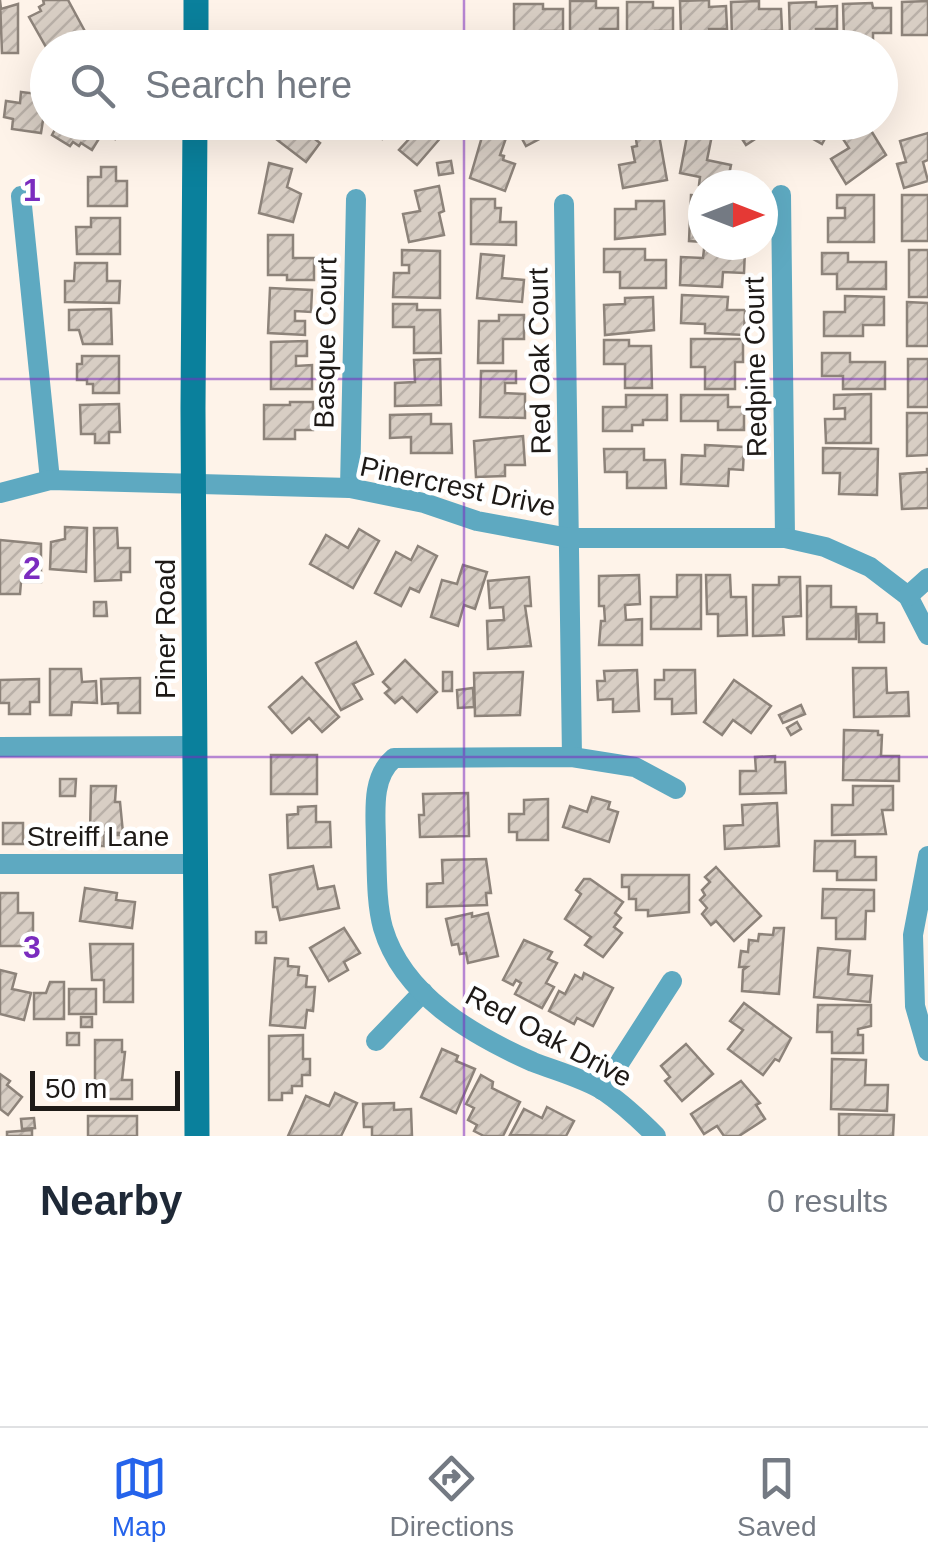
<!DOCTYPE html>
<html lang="en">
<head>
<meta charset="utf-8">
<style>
  body { margin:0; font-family:Arial,sans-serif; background:#f2f2f3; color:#1f2937 }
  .compass { position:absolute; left:688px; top:170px; width:90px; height:90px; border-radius:50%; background:#fff; box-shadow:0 10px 40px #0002; rotate:90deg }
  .scale { position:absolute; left:30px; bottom:25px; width:150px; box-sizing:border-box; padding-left:10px; border:5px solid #1e1a17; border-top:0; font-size:28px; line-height:35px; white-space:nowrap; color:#1e1a17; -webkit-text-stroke:8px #fff; paint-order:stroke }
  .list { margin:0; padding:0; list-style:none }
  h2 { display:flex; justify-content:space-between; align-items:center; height:130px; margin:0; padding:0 40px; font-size:42px }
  h2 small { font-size:32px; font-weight:400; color:#747a83 }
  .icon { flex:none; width:55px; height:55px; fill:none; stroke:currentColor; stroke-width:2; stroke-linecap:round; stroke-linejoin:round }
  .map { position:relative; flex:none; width:928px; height:1136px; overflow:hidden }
  .search { position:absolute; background:#fff; box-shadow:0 10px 40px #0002; left:30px; right:30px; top:30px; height:110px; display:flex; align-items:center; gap:25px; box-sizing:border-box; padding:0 35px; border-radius:55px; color:#747a83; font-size:38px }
  .sheet { height:290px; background:#fff }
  nav { display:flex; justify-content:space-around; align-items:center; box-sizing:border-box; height:140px; border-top:2px solid #e0e1e3; background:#fff; font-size:28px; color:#747a83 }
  nav a { display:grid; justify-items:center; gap:5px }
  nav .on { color:#2563eb }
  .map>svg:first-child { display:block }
</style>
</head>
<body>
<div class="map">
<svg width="928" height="1136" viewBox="0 0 928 1136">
  <defs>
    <pattern id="building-hatch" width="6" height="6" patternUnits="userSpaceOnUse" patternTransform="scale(2.5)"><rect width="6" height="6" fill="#d8cec4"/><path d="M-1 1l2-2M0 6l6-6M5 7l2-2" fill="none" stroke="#b9b0a8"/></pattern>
  </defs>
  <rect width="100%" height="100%" fill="#fef3e9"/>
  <g fill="url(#building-hatch)" stroke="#8d837a" stroke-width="2.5">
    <polygon points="0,0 1,9 18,4 18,53 2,53"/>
    <polygon points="43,0 68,0 88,37 69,48 63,38 46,47 29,17 41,11 39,7 44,4"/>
    <polygon points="709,0 709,7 726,6 727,29 709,29 709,36 681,37 680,1"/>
    <polygon points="570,1 596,1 596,8 618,8 618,29 600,29 600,36 570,36"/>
    <polygon points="759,1 759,9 781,9 782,31 762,31 762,39 732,39 731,2"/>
    <polygon points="928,1 928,35 902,35 902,2"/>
    <polygon points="627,2 653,2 653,8 673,8 673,31 655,31 655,39 627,39"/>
    <polygon points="816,2 816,7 837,6 837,29 816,29 817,36 790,37 789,3"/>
    <polygon points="872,3 873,8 891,8 891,33 873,33 873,39 844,40 843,4"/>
    <polygon points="514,4 543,4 543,9 563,9 563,31 544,31 544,39 514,39"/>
    <polygon points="288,42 310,43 310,48 288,48"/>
    <polygon points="21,92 47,95 41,133 12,129 13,119 4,117 6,101 20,103"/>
    <polygon points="59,122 125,122 115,139 103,132 92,150 81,143 79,146 73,142 70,146 52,135"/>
    <polygon points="268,122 309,122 303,130 320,143 306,162 263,129"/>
    <polygon points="363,122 388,122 382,139 360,131"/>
    <polygon points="400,122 438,122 434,128 443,135 417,165 399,150 410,138 396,127"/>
    <polygon points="513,122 540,122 547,135 526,146"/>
    <polygon points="578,122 601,122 599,138 576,135"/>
    <polygon points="731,122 760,122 766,132 746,145"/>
    <polygon points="807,122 834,122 822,144 801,132"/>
    <polygon points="867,124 886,155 846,184 831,159 849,148 843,139"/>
    <polygon points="484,130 506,138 500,155 504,156 503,160 515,164 505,191 470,178"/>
    <polygon points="688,131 712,135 707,160 731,165 727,185 699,185 700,177 680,173"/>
    <polygon points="928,133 928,160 923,162 928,181 904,188 897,164 906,162 900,141"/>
    <polygon points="659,135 667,180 623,188 619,165 635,162 632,147 637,146 636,139"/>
    <polygon points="451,161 453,173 439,175 437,163"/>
    <polygon points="269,163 292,169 287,187 301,194 293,222 259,213"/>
    <polygon points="101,167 116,167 116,181 127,181 127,206 88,206 88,177 101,177"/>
    <polygon points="439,186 444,211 439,213 444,235 409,242 403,214 420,211 415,191"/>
    <polygon points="691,195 703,196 703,242 689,241"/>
    <polygon points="837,195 874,195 874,242 828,242 828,218 845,218 845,208 837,208"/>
    <rect x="902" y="195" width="26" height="46"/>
    <polygon points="471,199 495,199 495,208 501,208 500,222 516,222 516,245 471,244"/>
    <polygon points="636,201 664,201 665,234 615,239 615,209 636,209"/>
    <polygon points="91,218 120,218 120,254 77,254 76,227 91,227"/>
    <polygon points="268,235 293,235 293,258 314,258 314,280 287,280 287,275 268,275"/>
    <polygon points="604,249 645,249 645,260 666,260 666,288 620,288 620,272 604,272"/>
    <polygon points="704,249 745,250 744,273 723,272 722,287 680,285 681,257 703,258"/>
    <polygon points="402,250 440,251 440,298 393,297 394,273 409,273 409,265 402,265"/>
    <rect x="909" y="250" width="19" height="47"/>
    <polygon points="822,253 848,253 848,262 886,262 886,289 837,289 837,274 822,274"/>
    <polygon points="481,254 504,256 502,278 524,280 522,302 477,298"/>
    <polygon points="75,263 107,263 107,281 120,281 119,303 65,302 65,281 74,281"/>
    <polygon points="270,288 312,290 311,312 295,311 295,321 305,321 305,335 268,333"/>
    <polygon points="682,295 728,297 727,310 745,310 744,335 705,333 705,324 681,323"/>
    <polygon points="845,296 884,297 884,325 863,325 863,336 824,336 824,312 845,312"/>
    <polygon points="653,297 654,330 605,335 604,305 625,304 625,298"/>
    <polygon points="907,302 928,303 928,346 907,346"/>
    <polygon points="393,304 417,304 417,310 440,310 441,353 414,353 414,327 393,327"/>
    <polygon points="111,309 112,344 83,344 79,330 69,330 69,310"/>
    <polygon points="499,315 524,315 524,339 503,339 503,363 478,363 479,321 499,321"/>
    <polygon points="691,339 743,339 743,362 735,362 735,389 705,389 705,367 691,367"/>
    <polygon points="604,340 629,340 629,346 651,346 652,388 625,388 625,364 604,364"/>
    <polygon points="307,341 307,356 296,356 296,366 312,365 312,389 271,389 271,342"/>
    <polygon points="822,353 850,353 850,362 885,362 885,389 843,389 843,376 822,376"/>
    <polygon points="82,356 119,356 119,393 93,393 93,384 87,384 87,380 77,380 77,364 82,364"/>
    <polygon points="440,359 441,405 395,406 395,383 415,382 414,360"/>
    <rect x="908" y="359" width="20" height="48"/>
    <polygon points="481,371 516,371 516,383 505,383 505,393 525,394 525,418 480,417"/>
    <polygon points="871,394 871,443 826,443 825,419 845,419 845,408 834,409 834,395"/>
    <polygon points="626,395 667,395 667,420 643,420 643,425 632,425 632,431 603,431 603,407 626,407"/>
    <polygon points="681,395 728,395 728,407 744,407 744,430 718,430 718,421 681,421"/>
    <polygon points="290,402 313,402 313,430 295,430 295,439 264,439 264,405 290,405"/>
    <polygon points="119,404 120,432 109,432 109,443 95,443 95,434 81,434 80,405"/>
    <polygon points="907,413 928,413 928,455 907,456"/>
    <polygon points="431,414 431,424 451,424 452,453 411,453 411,437 390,438 390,415"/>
    <polygon points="523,436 525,465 505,465 505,476 476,477 474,441"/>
    <polygon points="705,445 744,447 743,470 729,469 728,486 681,484 682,455 705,456"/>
    <polygon points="823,448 878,449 877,495 839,494 840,473 823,473"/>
    <polygon points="604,449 644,449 644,460 665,460 666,488 627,488 627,472 605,472"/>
    <polygon points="927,469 928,469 928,508 902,509 900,474 927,472"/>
    <polygon points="65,527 87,528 86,572 50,569 51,542 65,539"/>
    <polygon points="94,528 117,528 118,548 130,548 130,572 121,572 121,580 95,581"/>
    <polygon points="359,529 379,541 353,588 310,564 326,535 348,548"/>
    <polygon points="0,540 41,544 41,582 21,582 20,594 0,594"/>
    <polygon points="418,546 437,556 419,592 410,588 401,606 375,593 396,552 411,560"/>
    <polygon points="463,565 487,572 475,609 464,605 458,626 431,617 442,580 457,584"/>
    <polygon points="639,575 640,604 625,605 626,620 642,619 642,645 599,645 601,621 605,621 604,606 599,606 599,576"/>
    <polygon points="677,575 701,575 701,629 651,629 651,597 677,597"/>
    <polygon points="706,575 730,575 731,597 746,597 747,635 718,636 718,614 707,614"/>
    <polygon points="529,577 531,606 525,606 531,646 488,649 487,621 504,620 503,607 490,608 488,581"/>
    <polygon points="779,577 800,577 801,616 783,617 784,635 753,636 753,585 779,585"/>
    <polygon points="807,586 831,586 831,607 856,607 856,639 807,639"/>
    <polygon points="94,602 106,602 107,616 94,616"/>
    <polygon points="858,614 877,614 877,623 884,623 884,642 859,642"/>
    <polygon points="356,642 373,674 353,684 362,699 341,710 316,663"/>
    <polygon points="405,660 437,692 417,712 402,697 395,703 385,693 390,689 383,682"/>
    <polygon points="853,668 886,668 887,693 908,692 909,716 854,717"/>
    <polygon points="50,669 81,669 82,682 96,681 97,703 72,702 71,715 50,715"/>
    <polygon points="637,670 639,711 613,712 613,699 598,700 597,681 605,681 604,671"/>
    <polygon points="664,670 695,670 696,713 672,714 672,699 655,699 655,680 664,680"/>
    <rect x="443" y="672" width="9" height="19"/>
    <polygon points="523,672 520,715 475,716 474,673"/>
    <polygon points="302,677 339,717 322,732 309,718 292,733 269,707"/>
    <polygon points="140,678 140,713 118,713 118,703 102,704 101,679"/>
    <polygon points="39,679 39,702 30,702 30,714 9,714 9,703 0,703 0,680"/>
    <polygon points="734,680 771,706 751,733 733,720 722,735 704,722"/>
    <polygon points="473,688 474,707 458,708 457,690"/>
    <polygon points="801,705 805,714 783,723 779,715"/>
    <polygon points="797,722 801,729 791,735 787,728"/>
    <polygon points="844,730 878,731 878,735 882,735 881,756 899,756 899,781 843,780"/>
    <rect x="271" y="755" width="46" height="39"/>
    <polygon points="775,756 775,762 785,762 786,793 740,794 740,771 756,771 755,757"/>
    <polygon points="60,779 76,779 75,796 60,796"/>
    <polygon points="91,786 116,786 115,802 120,802 123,833 90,832"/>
    <polygon points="853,786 893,786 893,810 882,810 886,834 832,835 832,805 853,805"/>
    <polygon points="468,793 469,836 420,837 419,815 424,815 423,794"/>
    <polygon points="592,797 610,802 608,809 618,812 609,842 563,827 570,806 587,812"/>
    <polygon points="548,799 548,840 517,840 517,832 509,832 509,814 524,814 524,800"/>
    <polygon points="777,803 779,846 725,849 724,826 743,825 742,805"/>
    <polygon points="316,806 316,822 330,822 331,847 288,848 287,815 298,814 298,807"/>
    <rect x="3" y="823" width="20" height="21"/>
    <rect x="88" y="835" width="16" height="11"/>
    <rect x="106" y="835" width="16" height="11"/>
    <polygon points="815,841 855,841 855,857 876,857 876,880 837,880 837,871 814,871"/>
    <polygon points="486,859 491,893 486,893 487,905 427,907 427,884 443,883 442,860"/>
    <polygon points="313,866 318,889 334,886 339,908 280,920 277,907 273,907 270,875"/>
    <polygon points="716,867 761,916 734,941 716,921 711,925 702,914 707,908 700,900 705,895 702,890 710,882 705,877"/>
    <polygon points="622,875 689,875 689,912 648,916 648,910 636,910 636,899 629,899 629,887 622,887"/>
    <polygon points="584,879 590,879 623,902 615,913 621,918 614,927 622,933 603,957 585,945 591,937 565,919 581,894 576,890"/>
    <polygon points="85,888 117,893 116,900 135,902 132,928 80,921"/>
    <polygon points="823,889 874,890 874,911 866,911 865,939 836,939 836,918 822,918"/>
    <polygon points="0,893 18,893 18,913 33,913 33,936 27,936 27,946 0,946"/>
    <polygon points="472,913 472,917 488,913 498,956 468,963 466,953 460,954 458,944 452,945 446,919"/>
    <polygon points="344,928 360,953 344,962 348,970 329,981 310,948"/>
    <polygon points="774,928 784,928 779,994 742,991 743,970 747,967 739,967 741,951 748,952 749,940 758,941 759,934 773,935"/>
    <rect x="256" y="932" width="10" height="11"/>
    <polygon points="524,940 552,952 548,959 557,963 546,983 554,987 542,1008 515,994 521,983 516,980 513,985 503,980"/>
    <polygon points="90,944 133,944 133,1002 104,1002 104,980 92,980"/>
    <polygon points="818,948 850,951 848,974 872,976 870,1002 814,997"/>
    <polygon points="275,958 288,959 288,966 299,967 298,975 307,976 306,987 315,987 313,1011 307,1010 305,1028 270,1025"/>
    <polygon points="0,970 16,974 12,989 31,993 24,1020 0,1014"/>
    <polygon points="584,973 613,988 593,1026 577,1018 574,1024 549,1011 559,991 565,994 575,975 582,979"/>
    <polygon points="50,982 64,982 64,1019 34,1019 34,993 46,993"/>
    <rect x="69" y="989" width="27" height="25"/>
    <polygon points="744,1003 791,1038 779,1061 775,1059 763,1075 728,1049 743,1030 730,1021"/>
    <polygon points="818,1005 871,1005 871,1026 858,1029 858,1035 863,1035 863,1053 832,1053 832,1032 817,1032"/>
    <rect x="81" y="1017" width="11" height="10"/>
    <rect x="67" y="1033" width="12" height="12"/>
    <polygon points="303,1035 303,1059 310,1059 310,1075 302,1075 302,1086 292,1086 292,1093 282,1093 282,1100 269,1100 269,1036"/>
    <polygon points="95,1040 122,1040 122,1052 125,1052 122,1080 132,1080 132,1099 95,1099"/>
    <polygon points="686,1044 713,1074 682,1101 665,1081 670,1077 661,1066"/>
    <polygon points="442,1049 458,1056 456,1061 475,1069 456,1113 421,1097"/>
    <polygon points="832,1059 866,1060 865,1085 888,1085 887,1111 831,1109"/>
    <polygon points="0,1074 10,1081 7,1085 22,1097 8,1115 0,1109"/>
    <polygon points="481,1075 493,1082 492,1088 520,1102 503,1136 484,1136 474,1131 477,1125 468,1120 474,1108 466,1104"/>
    <polygon points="741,1081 760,1103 756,1105 765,1119 739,1136 724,1136 717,1126 704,1134 691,1114"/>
    <polygon points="335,1093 357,1103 341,1136 288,1136 306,1096 329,1106"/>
    <polygon points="394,1103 394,1110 411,1109 412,1136 372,1136 372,1127 364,1127 363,1104"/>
    <polygon points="547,1107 574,1121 566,1136 510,1135 524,1109 542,1118"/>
    <polygon points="839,1114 894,1115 893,1136 839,1136"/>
    <rect x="88" y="1116" width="49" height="20"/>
    <polygon points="34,1118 35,1128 22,1129 21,1119"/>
    <polygon points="32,1130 32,1136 7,1136 7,1132"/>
  </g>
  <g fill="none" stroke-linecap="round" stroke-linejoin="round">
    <g stroke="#5ea9c1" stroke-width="20">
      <polyline points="781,195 785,538"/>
      <polyline points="21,196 50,480"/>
      <polyline points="564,204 572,757"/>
      <polyline points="350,488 356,199"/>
      <polyline points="0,493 50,480 350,488 424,503 477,521 569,538 785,538 825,547 870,567 908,596 928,635"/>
      <polyline points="908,596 928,578"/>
      <polyline points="0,747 195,746"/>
      <polyline points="928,856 913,935 915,1006 928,1051"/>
      <polyline points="0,864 197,864"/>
      <polyline points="376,1041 423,992"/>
      <polyline points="602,1090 672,981"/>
      <path d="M656 1136C640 1120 623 1104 604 1091 583 1078 556 1071 533 1062 474 1036 403 996 383 928 376 903 377 870 376 844 376 815 370 778 394 758L572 757 635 767 676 789"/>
    </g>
    <g stroke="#0a809c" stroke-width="25">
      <polyline points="196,48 196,0"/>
      <polyline points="195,122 193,408 197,1136"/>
    </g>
  </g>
  <path fill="none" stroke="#7b2cbf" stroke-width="2.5" stroke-opacity="0.55" d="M464 0V48M464 122V1136M0 379H928M0 757H928"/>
  <g text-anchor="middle" stroke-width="9" stroke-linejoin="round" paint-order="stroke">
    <g font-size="28" fill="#1e1a17" stroke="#fff">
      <text transform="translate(325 343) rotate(-89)" y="10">Basque Court</text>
      <text transform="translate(539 361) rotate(-91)" y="10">Red Oak Court</text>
      <text transform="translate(755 367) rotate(-91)" y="10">Redpine Court</text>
      <text transform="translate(458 486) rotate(12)" y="10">Pinercrest Drive</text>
      <text transform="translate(165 629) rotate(-90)" y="10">Piner Road</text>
      <text x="98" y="846">Streiff Lane</text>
      <text transform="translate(549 1036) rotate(28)" y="10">Red Oak Drive</text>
    </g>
  </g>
  <g font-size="32" text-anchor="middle" font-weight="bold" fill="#7b2cbf" stroke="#fff" stroke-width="9" stroke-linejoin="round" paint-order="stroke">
    <text x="32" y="201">1</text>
    <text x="32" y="579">2</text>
    <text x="32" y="958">3</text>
  </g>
</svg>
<svg class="compass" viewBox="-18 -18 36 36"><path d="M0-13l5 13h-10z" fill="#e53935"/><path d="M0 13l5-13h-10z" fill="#747a83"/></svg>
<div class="scale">50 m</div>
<div class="search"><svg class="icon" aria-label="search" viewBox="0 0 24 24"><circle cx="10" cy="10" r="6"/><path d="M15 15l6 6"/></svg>Search here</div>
</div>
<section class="sheet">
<h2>Nearby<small>0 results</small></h2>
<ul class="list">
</ul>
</section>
<nav>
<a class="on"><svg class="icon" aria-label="map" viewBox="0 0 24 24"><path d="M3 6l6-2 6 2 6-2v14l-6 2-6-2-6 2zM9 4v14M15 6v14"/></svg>Map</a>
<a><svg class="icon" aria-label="directions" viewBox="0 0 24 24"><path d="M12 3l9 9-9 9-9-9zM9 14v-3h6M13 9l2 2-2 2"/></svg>Directions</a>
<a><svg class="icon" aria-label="saved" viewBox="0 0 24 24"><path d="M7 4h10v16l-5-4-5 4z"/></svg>Saved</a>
</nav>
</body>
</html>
